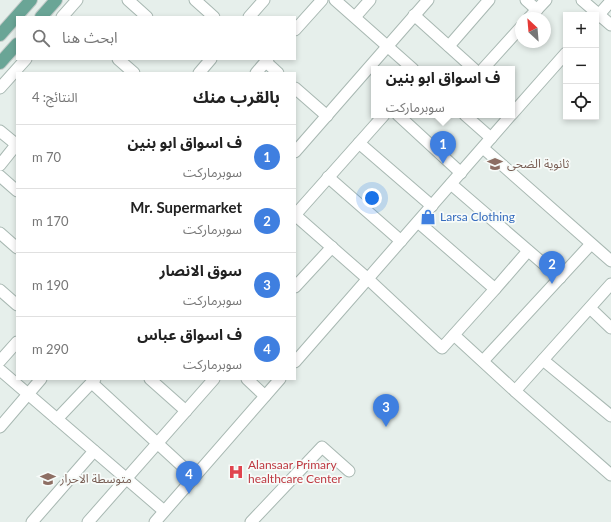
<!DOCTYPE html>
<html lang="ar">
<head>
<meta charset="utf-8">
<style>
  body { margin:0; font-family:Lato,"Noto Sans Arabic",sans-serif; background:#f6f6f6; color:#222; direction:rtl }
  .controls { position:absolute; right:12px; top:12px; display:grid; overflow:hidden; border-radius:0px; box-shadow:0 2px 6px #0003 }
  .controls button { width:36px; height:36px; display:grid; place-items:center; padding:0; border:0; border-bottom:1px solid #e0e0e0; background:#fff; color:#222; font:20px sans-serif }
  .compass { position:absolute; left:515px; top:12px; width:36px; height:36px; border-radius:50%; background:#fff; box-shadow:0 2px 6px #0003; rotate:334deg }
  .you { position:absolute; left:372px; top:198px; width:14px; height:14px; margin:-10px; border:3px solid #fff; border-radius:50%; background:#1a73e8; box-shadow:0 0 0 6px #1a73e833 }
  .badge { display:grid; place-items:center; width:26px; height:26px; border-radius:50%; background:#b45309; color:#fff; font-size:13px; font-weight:700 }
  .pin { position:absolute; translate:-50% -33px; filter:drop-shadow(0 1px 2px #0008) }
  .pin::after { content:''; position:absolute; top:21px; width:14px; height:12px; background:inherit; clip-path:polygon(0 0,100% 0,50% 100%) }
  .popup { position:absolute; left:371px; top:66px; width:144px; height:52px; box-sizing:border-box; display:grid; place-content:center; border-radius:0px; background:#fff; filter:drop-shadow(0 1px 3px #0005); font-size:13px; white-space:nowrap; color:#767676 }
  .popup b { font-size:15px; color:#222 }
  .popup::after { content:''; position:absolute; left:50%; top:100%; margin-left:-8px; border:8px solid transparent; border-top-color:#fff }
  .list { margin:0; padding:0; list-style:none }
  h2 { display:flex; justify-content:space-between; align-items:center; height:52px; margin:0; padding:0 16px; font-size:17px }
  h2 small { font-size:13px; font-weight:400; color:#767676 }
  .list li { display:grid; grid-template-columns:26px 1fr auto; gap:12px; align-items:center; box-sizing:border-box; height:64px; padding:0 16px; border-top:1px solid #e0e0e0 }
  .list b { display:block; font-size:15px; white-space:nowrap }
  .list p { margin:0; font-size:13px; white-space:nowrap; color:#767676 }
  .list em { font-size:13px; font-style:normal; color:#767676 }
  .icon { flex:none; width:22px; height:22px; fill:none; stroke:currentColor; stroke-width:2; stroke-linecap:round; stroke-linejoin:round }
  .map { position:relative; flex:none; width:611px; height:522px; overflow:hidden; direction:ltr }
  .search { position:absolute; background:#fff; box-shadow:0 2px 6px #0003; left:16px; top:16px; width:280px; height:44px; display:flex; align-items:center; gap:10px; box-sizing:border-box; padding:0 14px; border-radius:0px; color:#767676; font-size:15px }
  .panel { position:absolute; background:#fff; box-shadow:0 2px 6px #0003; left:16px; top:72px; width:280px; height:308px; border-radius:0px; direction:rtl }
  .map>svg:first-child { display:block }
</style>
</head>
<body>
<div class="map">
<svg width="611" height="522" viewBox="0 0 611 522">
  <rect width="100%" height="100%" fill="#e6efeb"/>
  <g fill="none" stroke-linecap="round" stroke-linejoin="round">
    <g stroke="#a8b8b2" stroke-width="13">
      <g id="minor">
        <polyline points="128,0 147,17"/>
        <polyline points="195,0 214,17"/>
        <polyline points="335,0 413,69"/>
        <polyline points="526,0 537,10"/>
        <polyline points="582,0 611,25"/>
        <polyline points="414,15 474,69"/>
        <polyline points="62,17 77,0"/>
        <polyline points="249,17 264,0"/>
        <polyline points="355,17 370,0"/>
        <polyline points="529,18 546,0"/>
        <polyline points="596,18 611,1"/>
        <polyline points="295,30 322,0"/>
        <polyline points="449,46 489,0"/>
        <polyline points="118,59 134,73"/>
        <polyline points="266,62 278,73"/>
        <polyline points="483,69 521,27"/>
        <polyline points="199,73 211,59"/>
        <polyline points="256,73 268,59"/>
        <polyline points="0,88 26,59"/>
        <polyline points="295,88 327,116"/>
        <polyline points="512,114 566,53"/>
        <polyline points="384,115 295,215 368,279 442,348 495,289"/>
        <polyline points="398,115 461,173"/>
        <polyline points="465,115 491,138"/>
        <polyline points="0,131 17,145"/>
        <polyline points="359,143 432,206"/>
        <polyline points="483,148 611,261"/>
        <polyline points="295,152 428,0"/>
        <polyline points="0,165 16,145"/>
        <polyline points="0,176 17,191"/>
        <polyline points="328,177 401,241"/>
        <polyline points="451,184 560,278"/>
        <polyline points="418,222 495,289 528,251"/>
        <polyline points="0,233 17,248"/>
        <polyline points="295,287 332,247"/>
        <polyline points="0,290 17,305"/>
        <polyline points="590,308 611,328"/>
        <polyline points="454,335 515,391 611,475"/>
        <polyline points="543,360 611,416"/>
        <polyline points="0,361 17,342"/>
        <polyline points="483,361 591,244"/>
        <polyline points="295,362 511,115"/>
        <polyline points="0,370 164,511"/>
        <polyline points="150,379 186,411"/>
        <polyline points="247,379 265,396"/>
        <polyline points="92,383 194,477"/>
        <polyline points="515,391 611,284"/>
        <polyline points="57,419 95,379"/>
        <polyline points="0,427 41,379"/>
        <polyline points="32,522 94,451"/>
        <polyline points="88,522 214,379"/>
        <polyline points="155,522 280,379"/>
        <polyline points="251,522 322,447 349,471"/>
      </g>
    </g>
    <g stroke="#c2cac8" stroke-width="14">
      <g id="major">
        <polyline points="41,17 56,0"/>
        <polyline points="0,35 31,0"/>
        <polyline points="0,63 17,44"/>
      </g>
    </g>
    <use href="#minor" stroke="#fff" stroke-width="11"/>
    <use href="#major" stroke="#6aa596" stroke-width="12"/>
  </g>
  <defs>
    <g id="school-bare" transform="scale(1.2)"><path d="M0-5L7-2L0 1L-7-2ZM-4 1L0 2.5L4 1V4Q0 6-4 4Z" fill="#8d6e63" stroke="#f7fbf9" stroke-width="2.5" paint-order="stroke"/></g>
    <g id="shop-bare" transform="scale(1.2)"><path d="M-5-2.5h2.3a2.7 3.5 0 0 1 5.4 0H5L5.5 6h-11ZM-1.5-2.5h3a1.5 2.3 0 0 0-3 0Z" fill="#3f7fe0" stroke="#f7fbf9" stroke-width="2.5" paint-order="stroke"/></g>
    <g id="hospital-bare" transform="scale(1.2)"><path d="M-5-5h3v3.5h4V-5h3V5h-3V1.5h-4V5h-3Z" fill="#e0444e" stroke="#f7fbf9" stroke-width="2.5" paint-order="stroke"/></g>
  </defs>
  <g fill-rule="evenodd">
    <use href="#school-bare" x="495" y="164"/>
    <use href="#shop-bare" x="428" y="217"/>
    <use href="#hospital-bare" x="236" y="472"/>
    <use href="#school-bare" x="48" y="479"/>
  </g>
  <g text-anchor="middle" stroke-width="3.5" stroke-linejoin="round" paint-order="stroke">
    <g font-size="12" fill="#785e54" stroke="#f7fbf9" text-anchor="start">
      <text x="507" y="168">ثانوية الضحى</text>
      <text x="60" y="483">متوسطة الاحرار</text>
    </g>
    <g font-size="12" fill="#366cbe" stroke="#f7fbf9" text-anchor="start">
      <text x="440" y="221">Larsa Clothing</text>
    </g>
    <g font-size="12" fill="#be3a42" stroke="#f7fbf9" text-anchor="start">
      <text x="248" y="469">Alansaar Primary<tspan x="248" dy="14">healthcare Center</tspan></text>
    </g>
  </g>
</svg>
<div class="controls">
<button>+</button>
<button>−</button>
<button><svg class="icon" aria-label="locate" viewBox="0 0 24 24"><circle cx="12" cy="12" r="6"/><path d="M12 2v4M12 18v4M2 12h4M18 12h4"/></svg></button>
</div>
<svg class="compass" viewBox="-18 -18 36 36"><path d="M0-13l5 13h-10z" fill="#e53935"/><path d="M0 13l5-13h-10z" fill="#767676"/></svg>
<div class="you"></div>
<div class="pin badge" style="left:443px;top:164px;background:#3f7fe0">1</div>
<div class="popup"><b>ف اسواق ابو بنين</b>سوبرماركت</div>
<div class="pin badge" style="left:552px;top:284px;background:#3f7fe0">2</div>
<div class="pin badge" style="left:386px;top:427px;background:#3f7fe0">3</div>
<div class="pin badge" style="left:189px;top:494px;background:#3f7fe0">4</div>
<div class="search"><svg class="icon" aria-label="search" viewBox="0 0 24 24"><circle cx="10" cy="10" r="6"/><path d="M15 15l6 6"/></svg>ابحث هنا</div>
<section class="panel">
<h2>بالقرب منك<small>النتائج: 4</small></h2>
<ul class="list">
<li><span class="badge" style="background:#3f7fe0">1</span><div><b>ف اسواق ابو بنين</b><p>سوبرماركت</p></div><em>70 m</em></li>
<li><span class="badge" style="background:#3f7fe0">2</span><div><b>Mr. Supermarket</b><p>سوبرماركت</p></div><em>170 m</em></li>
<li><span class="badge" style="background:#3f7fe0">3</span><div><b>سوق الانصار</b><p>سوبرماركت</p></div><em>190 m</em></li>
<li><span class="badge" style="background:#3f7fe0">4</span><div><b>ف اسواق عباس</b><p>سوبرماركت</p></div><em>290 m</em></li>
</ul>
</section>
</div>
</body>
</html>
